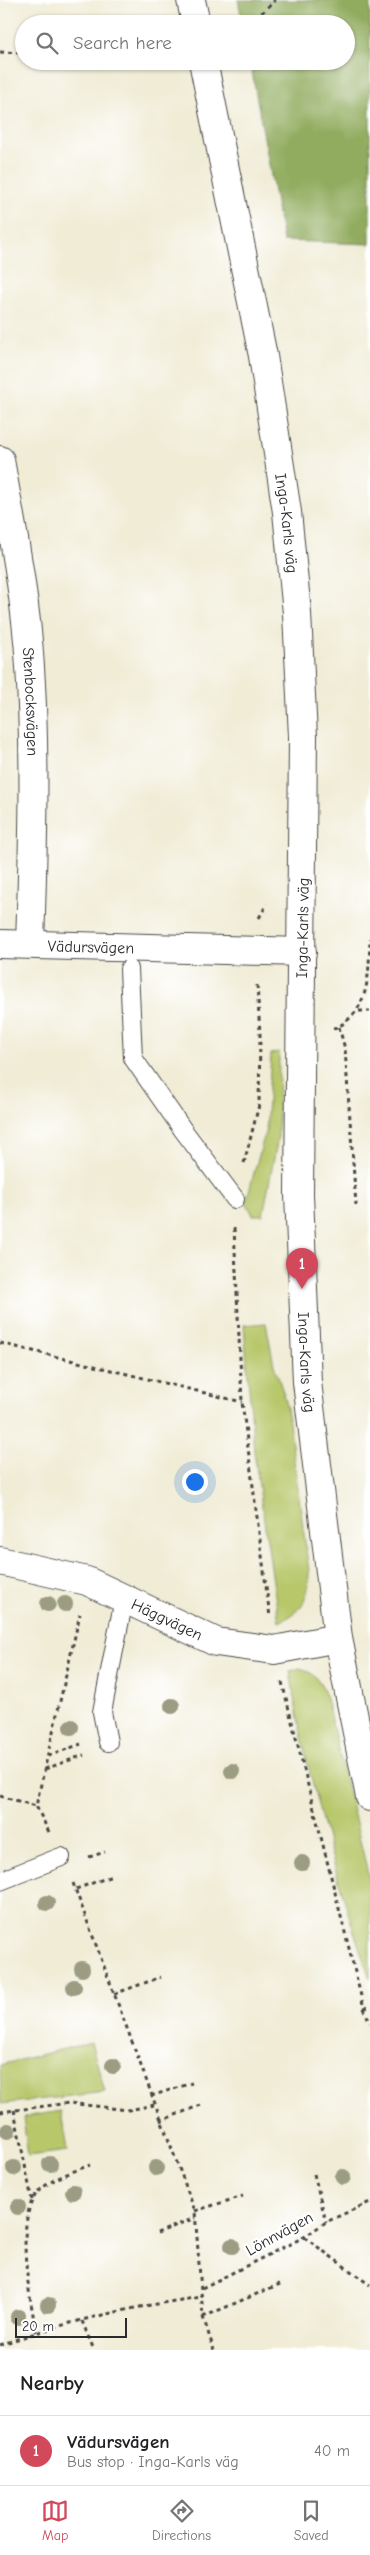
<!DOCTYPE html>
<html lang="en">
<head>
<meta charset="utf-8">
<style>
  body { margin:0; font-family:"Comic Neue",sans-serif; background:#f2f2f2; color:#202124 }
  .scale { position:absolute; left:15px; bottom:12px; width:112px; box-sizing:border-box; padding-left:5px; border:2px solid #2b2b2b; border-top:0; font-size:14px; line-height:18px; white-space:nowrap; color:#2b2b2b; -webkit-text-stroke:4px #fff; paint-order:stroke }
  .you { position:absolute; left:194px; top:1481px; width:18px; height:18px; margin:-12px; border:4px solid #fff; border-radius:50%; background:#1a73e8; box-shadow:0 0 0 8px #1a73e833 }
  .badge { display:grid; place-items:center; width:32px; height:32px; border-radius:50%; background:#d1495b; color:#fff; font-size:16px; font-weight:700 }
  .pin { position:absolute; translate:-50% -41px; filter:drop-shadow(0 1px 2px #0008) }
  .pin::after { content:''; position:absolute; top:26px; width:18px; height:15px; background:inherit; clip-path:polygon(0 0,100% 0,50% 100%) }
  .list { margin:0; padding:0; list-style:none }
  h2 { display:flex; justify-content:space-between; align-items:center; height:65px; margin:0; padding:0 20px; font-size:21px }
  h2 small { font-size:16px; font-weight:400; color:#757577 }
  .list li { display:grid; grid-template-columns:32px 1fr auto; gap:15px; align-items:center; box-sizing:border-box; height:70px; padding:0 20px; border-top:1px solid #e0e0e0 }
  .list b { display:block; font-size:19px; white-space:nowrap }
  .list p { margin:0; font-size:16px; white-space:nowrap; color:#757577 }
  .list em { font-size:16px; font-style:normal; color:#757577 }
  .icon { flex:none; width:28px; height:28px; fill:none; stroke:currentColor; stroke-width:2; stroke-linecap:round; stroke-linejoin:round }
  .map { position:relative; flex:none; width:370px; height:2350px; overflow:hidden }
  .search { position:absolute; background:#fff; box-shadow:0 1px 4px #0004; left:15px; right:15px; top:15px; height:55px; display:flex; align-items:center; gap:12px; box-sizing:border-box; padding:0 18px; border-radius:28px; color:#757577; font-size:19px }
  .sheet { height:135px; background:#fff }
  nav { display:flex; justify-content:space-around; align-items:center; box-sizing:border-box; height:70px; border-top:1px solid #e0e0e0; background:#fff; font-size:14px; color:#757577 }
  nav a { display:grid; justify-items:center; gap:2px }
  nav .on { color:#d1495b }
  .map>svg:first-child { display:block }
</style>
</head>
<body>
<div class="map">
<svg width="370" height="2350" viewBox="0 0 370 2350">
  <rect width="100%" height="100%" fill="#fff"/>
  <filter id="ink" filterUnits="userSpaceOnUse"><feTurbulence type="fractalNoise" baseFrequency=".02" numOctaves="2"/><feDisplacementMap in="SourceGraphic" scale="10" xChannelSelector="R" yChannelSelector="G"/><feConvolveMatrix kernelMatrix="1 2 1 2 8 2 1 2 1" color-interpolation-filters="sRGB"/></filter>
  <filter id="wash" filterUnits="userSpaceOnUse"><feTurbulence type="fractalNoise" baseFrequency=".0096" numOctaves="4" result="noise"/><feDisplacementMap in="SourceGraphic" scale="20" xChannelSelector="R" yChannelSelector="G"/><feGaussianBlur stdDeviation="1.12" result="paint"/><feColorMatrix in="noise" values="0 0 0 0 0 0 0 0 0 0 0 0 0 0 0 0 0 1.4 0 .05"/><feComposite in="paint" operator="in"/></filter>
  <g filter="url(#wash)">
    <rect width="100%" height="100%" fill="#f0ecd6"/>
    <g fill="#b7c76a" stroke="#71794a">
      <polygon points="279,1052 278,1137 263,1215 253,1215 246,1202 266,1130 271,1054"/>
      <path d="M266 1323 274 1365 286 1401 309 1571C309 1598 304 1611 279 1622L254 1452 244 1325Z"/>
      <path d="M300 1668C315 1673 320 1680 325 1694L370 1882V1978C353 1932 340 1886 327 1839 312 1784 298 1728 290 1671Z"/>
      <polygon points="91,2042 105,2092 1,2104 0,2065"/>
      <polygon points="61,2111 67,2151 28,2156 23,2117"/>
    </g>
    <polygon fill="#91ac5e" stroke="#5e6c44" points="238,0 370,0 370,244 283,241 250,61 346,61 346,24 243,24"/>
  </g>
  <g filter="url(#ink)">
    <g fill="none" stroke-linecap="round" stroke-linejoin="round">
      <g stroke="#494845" stroke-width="20">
        <g id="lane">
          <polyline points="129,969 133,1058 183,1130 235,1199"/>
          <polyline points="108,1742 102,1712 124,1599"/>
          <polyline points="0,1881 61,1857"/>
        </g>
      </g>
      <g stroke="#494845" stroke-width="30">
        <g id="street">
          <path id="s1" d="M0 460C12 528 26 598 30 667 36 759 33 851 30 944"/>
          <path id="s2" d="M0 944 302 952"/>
          <path id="s3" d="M0 1561 87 1581 216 1642 274 1650 338 1638"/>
        </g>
      </g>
      <g stroke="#494845" stroke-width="30">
        <g id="secondary">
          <polyline points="191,0 196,24"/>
          <path id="s4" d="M203 61 263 356 287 512 297 613 303 737 299 1195 307 1382 338 1638 370 1797"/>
        </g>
      </g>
      <g stroke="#494845" stroke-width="3" stroke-dasharray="4 4" stroke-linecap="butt">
        <polyline points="250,24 275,0"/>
        <polyline points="0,52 24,53"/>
        <polyline points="259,918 267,904"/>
        <polyline points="359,1011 370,1011"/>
        <polyline points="339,1027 345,1049 356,1205"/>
        <path d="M333 1028C340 1027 344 1023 350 1018 370 999 369 966 370 938"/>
        <polyline points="244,1163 259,1105 260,1034 257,984"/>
        <polyline points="234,1228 242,1402 270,1617"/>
        <polyline points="0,1343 242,1402"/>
        <polyline points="282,1682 364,2008 370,2023"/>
        <polyline points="48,1756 81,1744"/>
        <polyline points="45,1769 84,1755"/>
        <polyline points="0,1796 36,1806"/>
        <polyline points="49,1832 36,1806 80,1614"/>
        <polyline points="89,1857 105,1852"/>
        <polyline points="73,1883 195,2211 203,2317 214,2350"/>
        <polyline points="76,1889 112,1876"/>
        <polyline points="114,1994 161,1977"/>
        <polyline points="364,2008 370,2007"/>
        <polyline points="151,2096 192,2083"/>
        <polyline points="14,2110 32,2200"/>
        <polyline points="0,2112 69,2103 128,2110 154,2105"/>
        <polyline points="160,2121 201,2105"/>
        <polyline points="314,2174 326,2222"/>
        <polyline points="195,2211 243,2196"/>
        <polyline points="157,2233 195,2218"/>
        <polyline points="304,2237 370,2285"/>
        <polyline points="202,2288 304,2237 326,2222 370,2202"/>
        <polyline points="203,2317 280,2284"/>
        <polyline points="82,2321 94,2350"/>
        <path d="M36 2332C30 2296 17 2235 32 2201 40 2182 72 2172 90 2165"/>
        <path d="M0 2345C64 2322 134 2306 202 2297"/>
      </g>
      <use href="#lane" stroke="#fff" stroke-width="18"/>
      <use href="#street" stroke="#fff" stroke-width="28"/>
      <use href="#secondary" stroke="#fff" stroke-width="28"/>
    </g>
    <g fill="#9b9c82">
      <circle cx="48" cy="1604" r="8"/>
      <circle cx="65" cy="1604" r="8"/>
      <circle cx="172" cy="1706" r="8"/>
      <circle cx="71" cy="1727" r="8"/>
      <circle cx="232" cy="1771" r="8"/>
      <circle cx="302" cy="1863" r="8"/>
      <circle cx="47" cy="1903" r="8"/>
      <circle cx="82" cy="1969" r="8"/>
      <circle cx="74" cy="1987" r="8"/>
      <circle cx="113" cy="2066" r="8"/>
      <circle cx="8" cy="2131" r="8"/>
      <circle cx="50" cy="2164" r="8"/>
      <circle cx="14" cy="2168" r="8"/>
      <circle cx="156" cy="2168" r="8"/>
      <circle cx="343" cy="2177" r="8"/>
      <circle cx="73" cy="2192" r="8"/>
      <circle cx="18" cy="2207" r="8"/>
      <circle cx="232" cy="2246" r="8"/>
      <circle cx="48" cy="2305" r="8"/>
      <circle cx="18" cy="2317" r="8"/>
    </g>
  </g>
  <g text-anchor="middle" stroke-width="5" stroke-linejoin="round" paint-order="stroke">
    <g font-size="16" fill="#2b2b2b" stroke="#fff">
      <text dy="6" stroke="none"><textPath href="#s4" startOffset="470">Inga-Karls väg</textPath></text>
      <text dy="6" stroke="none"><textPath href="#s1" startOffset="244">Stenbocksvägen</textPath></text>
      <text transform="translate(302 928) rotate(-89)" y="6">Inga-Karls väg</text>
      <text dy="6" stroke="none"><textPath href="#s2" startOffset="91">Vädursvägen</textPath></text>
      <text dy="6" stroke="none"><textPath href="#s4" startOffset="1310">Inga-Karls väg</textPath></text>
      <text dy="6" stroke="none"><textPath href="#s3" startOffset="178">Häggvägen</textPath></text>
      <text transform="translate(279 2233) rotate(-29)" y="6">Lönnvägen</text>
    </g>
  </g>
</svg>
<div class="scale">20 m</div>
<div class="you"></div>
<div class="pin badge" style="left:302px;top:1289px">1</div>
<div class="search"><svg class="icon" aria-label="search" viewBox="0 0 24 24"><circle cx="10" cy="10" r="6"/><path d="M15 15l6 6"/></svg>Search here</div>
</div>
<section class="sheet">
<h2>Nearby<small></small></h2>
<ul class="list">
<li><span class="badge">1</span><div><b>Vädursvägen</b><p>Bus stop · Inga-Karls väg</p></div><em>40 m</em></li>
</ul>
</section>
<nav>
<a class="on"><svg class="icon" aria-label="map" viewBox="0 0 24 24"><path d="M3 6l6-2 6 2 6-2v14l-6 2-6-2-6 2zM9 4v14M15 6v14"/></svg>Map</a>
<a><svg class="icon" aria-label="directions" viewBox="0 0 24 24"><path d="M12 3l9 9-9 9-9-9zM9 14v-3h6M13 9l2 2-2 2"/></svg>Directions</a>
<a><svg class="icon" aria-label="saved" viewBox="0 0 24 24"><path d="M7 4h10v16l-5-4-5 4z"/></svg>Saved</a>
</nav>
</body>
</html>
